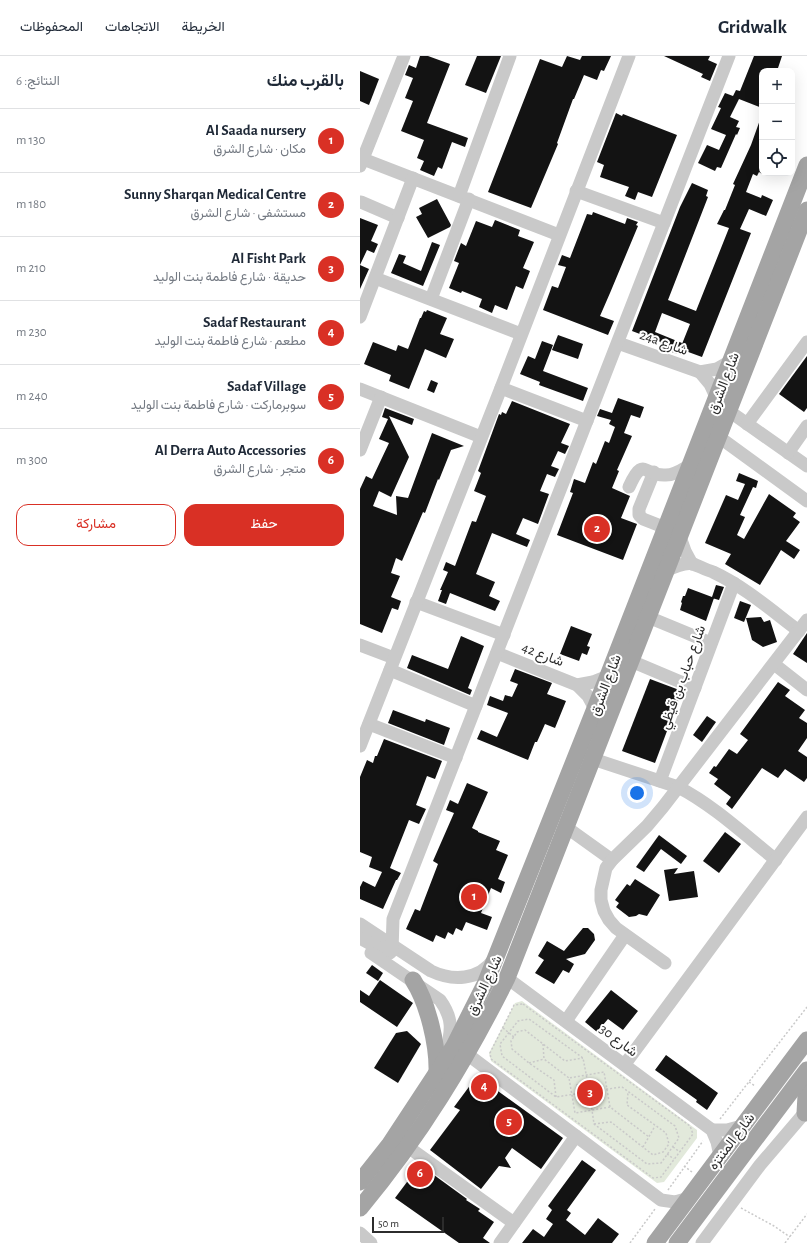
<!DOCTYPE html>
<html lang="ar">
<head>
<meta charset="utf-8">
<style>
  body { margin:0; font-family:"Alegreya Sans",Vazirmatn,sans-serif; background:#f6f6f7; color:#1f2937; direction:rtl }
  .controls { position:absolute; right:12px; top:12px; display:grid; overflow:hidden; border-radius:8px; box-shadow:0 4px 16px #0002 }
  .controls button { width:36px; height:36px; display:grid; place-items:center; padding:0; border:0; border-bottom:1px solid #e0e1e3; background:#fff; color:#1f2937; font:20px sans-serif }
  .scale { position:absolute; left:12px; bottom:10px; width:72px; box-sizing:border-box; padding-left:4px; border:2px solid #2c2c2c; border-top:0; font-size:11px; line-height:14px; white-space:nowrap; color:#2c2c2c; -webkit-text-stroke:3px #fff; paint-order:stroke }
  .you { position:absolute; left:277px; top:737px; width:14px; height:14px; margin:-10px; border:3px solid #fff; border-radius:50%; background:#1a73e8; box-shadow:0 0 0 6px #1a73e833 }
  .badge { display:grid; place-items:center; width:26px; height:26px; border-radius:50%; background:#d93025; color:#fff; font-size:13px; font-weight:700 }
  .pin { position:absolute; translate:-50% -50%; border:2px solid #fff; box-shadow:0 1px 4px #0006 }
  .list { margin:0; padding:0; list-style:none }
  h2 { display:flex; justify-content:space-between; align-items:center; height:52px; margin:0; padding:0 16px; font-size:17px }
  h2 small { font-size:13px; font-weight:400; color:#747a83 }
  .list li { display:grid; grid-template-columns:26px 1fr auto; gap:12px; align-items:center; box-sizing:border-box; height:64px; padding:0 16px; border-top:1px solid #e0e1e3 }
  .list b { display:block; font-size:15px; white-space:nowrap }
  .list p { margin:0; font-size:13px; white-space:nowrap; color:#747a83 }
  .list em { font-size:13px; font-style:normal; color:#747a83 }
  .actions { display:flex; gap:8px; padding:12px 16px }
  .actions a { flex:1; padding:9px 0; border:1px solid #d93025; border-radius:12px; text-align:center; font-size:14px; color:#d93025 }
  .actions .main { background:#d93025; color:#fff }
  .icon { flex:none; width:22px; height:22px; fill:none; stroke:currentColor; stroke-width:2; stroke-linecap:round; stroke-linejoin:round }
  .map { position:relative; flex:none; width:447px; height:1187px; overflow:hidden; direction:ltr }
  header { display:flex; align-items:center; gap:24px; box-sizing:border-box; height:56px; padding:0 20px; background:#fff; border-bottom:1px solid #e0e1e3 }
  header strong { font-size:19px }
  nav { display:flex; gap:22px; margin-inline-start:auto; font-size:14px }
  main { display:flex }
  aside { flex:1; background:#fff }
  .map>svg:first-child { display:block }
</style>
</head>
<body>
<header>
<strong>Gridwalk</strong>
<nav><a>الخريطة</a><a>الاتجاهات</a><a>المحفوظات</a></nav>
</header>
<main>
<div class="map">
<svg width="447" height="1187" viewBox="0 0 447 1187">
  <rect width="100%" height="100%" fill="#fff"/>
  <polygon fill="#e2e9db" points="162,945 337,1074 337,1082 304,1126 297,1127 131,1005 129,997 155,947"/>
  <g fill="#131313">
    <polygon points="60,0 68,0 90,8 67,67 108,82 105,91 92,86 82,113 78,111 74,120 60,114 64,105 57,102 64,84 41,75 53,45 45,42 53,22 45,19 49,9 56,12"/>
    <polygon points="117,0 141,0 126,37 105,29"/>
    <polygon points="207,0 220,4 222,0 251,0 244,15 241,14 237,24 224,19 214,43 213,43 197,87 198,88 171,152 128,136 180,3 202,11"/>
    <polygon points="304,0 350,0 348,4 357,8 350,25 341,21 343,18"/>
    <polygon points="394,0 422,0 417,15 402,15 402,52 379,43 370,61 379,65 376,71 380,72 377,79 376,78 361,112 357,111 355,115 338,107 347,89 359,94 366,79 351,73 361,52 358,51 365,37 373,40 376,34 380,35"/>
    <polygon points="0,15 19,23 9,49 0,45"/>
    <polygon points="256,57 262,60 263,58 317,79 292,141 278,136 275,144 265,140 269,131 240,121 244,109 237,106"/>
    <polygon points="401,61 402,61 402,118 399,116 397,120 393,118 386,136 401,142 402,139 413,144 406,160 389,153 380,173 391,177 342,301 320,293 330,268 302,257 295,276 322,287 317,298 299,291 301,286 272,275 320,151 332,127 348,134 346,140 348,141 308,244 336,255 369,172 357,168 364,154 365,154 375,129 373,128 391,89"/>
    <polygon points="77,143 91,169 90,171 68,182 56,161 62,158 59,152"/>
    <polygon points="233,156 265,168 267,162 278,166 276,169 278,170 250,237 240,260 254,265 248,279 183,254 192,230 198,232 206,211 198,209 202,199 210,202 227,158 232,159"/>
    <polygon points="0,162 18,169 11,185 18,188 14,197 7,194 0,209 9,213 0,233"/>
    <polygon points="135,164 160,174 158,180 174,186 163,212 170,215 163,233 156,230 147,254 135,249 132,257 119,251 122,243 102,235 101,237 89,232 99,207 94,205 101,187 106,190 116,165 132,171"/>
    <polygon points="72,186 80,189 63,230 31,217 39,198 46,200 43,207 61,215"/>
    <polygon points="67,254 87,262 80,278 94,283 86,302 65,293 49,333 29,325 31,319 4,308 13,286 36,295 38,289 48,293 60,262 61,262 64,255 66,256"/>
    <polygon points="198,279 223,288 218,303 192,294"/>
    <polygon points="182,285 193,289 183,315 228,332 223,345 179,329 180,326 160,318 168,300 175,303"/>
    <polygon points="447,300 447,352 444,356 419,338"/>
    <polygon points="71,324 78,327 74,337 67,334"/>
    <polygon points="258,342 284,351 280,362 271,359 264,377 272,380 257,414 259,415 252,432 270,440 261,462 277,468 263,504 197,479 213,437 210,436 214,423 225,427 233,406 236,408 245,385 249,387 255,371 249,368 251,364 237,360 240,353 252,357"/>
    <polygon points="152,345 210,368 201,387 209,390 205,398 198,395 191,410 199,413 195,421 187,418 180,435 189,438 178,468 163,462 156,478 170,484 167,491 132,477 116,518 135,526 129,540 140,545 135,555 90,537 86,548 78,545 82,534 80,534 88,516 83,514 86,506 95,510 112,465 116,466 126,440 114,435 121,417 118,415 139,358 141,359 142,356 146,358"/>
    <polygon points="25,352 54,363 52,369 29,360 49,401 31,441 19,435 13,450 37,459 36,440 48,442 72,377 104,390 91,394 79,424 78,423 65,457 63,456 42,505 36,502 31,517 40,520 31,541 41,545 38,554 32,552 22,577 0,568 0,433 6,420 12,423 29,387 19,383 28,363 22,361"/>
    <polygon points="379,417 398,425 396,432 393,431 380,459 385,461 377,479 384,483 409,438 436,457 433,461 440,466 426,485 440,494 434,503 421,494 400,529 365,508 371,498 345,487 366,439 378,444 385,428 376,425"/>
    <polygon points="356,529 364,531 359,544 352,542 354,542 346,565 320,554 322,547 321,546 323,540 325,540 328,532 352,541"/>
    <polygon points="380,545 391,549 384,566 374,562"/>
    <polygon points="401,561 404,566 410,564 417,586 403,591 392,584 386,562"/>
    <polygon points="211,570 232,578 227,590 230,591 227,599 222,597 219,605 200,598"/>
    <polygon points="447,577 447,607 433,598"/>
    <polygon points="101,580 124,590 108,632 112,634 110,639 47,612 52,599 88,613"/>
    <polygon points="155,613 192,627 187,638 206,645 195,672 185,668 177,686 175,686 168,704 117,683 121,674 137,681 148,657 127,649 130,640 143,645 145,639 152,641 158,628 150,625"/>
    <polygon points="290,623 322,635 295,707 262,695"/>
    <polygon points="418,626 430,634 425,640 445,654 439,662 447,667 447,682 438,695 447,701 447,722 444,726 425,713 418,722 402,712 372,753 366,748 371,741 354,728 358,723 349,717 354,710 356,711 369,693 377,698 388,684 380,678"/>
    <polygon points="33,654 65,666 66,663 90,672 84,689 28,667"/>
    <polygon points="347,660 356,666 342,686 333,679"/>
    <polygon points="24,683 82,705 75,723 67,720 56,749 66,753 59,768 49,764 30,812 41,817 37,824 36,824 23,853 0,843 0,831 3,825 15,831 22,816 9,811 12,801 0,796 0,721 7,704 13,707 15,700 17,700"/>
    <polygon points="107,727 128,736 112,772 118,775 118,776 140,785 136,794 148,799 138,823 145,826 141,837 131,832 121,857 132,861 127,874 106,866 102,875 96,872 93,879 88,876 85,883 76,879 73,886 46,873 55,853 60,855 78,808 73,805 94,757 86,754 90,744 98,748"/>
    <polygon points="365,776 381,788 359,817 343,805"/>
    <polygon points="299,779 327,800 321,808 301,793 284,816 276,811"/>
    <polygon points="318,812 314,818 334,815 338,841 309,845 304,814"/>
    <polygon points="275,823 300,839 287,860 279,858 276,860 269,861 256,851 259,847 255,844 267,828 270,830"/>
    <polygon points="223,872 228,872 234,878 235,884 225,898 206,903 214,908 209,917 203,914 194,928 175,917 184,904 178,900 187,885 204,895"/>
    <polygon points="12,909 23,917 18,925 6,917"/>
    <polygon points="20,924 53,947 37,971 0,946 0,934 9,940"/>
    <polygon points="251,934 278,955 263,974 248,963 237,976 225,966"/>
    <polygon points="47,975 61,988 38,1027 14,1012 36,977"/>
    <polygon points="306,999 358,1037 347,1054 336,1046 337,1044 295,1014"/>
    <polygon points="117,1020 203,1082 181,1113 152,1092 145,1102 151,1112 139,1110 121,1133 70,1094 100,1054 94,1051"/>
    <polygon points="222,1104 236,1114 207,1154 211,1157 206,1164 225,1179 238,1162 259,1178 252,1187 162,1187 173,1173 184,1181 193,1168 186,1163 192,1154 188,1150"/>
    <polygon points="63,1111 107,1143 106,1144 120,1153 118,1155 134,1166 123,1182 130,1187 99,1187 35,1142 56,1114"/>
  </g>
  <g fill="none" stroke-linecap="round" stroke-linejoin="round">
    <g stroke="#c9c9c9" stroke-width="1.5" stroke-dasharray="2 2" stroke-linecap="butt">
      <polygon points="163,948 330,1070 333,1078 301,1121 293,1122 131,1003 130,997 154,949"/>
      <polyline points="143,972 154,981"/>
      <polyline points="183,988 184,1003 209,1022"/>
      <polyline points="169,1007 184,1003"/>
      <polygon points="238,1024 243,1044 221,1049 216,1029"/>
      <polyline points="389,1026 395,1030"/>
      <polyline points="227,1036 196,1041 142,1000 140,988 158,965 169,963 223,1002 229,1033 227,1035 227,1038 232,1039 233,1035 229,1033"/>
      <polyline points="230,1040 234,1068 287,1108 301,1107 319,1082 315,1070 262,1031 233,1035"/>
      <polyline points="196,1041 194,1024 169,1007 152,993 151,985 157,976 165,974 205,1005 223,1002"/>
      <polyline points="250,1051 215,1057 209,1022 244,1016 250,1051 289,1081"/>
      <polyline points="360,1063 447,951"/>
      <polyline points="234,1068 251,1066 293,1099 303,1096 309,1088 306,1077 267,1049 268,1036"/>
      <polyline points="283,1091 295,1070"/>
      <polyline points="313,1091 320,1096"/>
      <polyline points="307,1098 314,1103"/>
      <polyline points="324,1110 332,1116"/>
      <polyline points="308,1134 343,1085"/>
      <polyline points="381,1152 414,1170 430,1181"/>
      <polyline points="270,1187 295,1153"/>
      <polyline points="425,1187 447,1158"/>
    </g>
    <g stroke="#c9c9c9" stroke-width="13">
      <polyline points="3,103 199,179"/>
      <polyline points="0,110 44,0"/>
      <polyline points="216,135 304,167"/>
      <polyline points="99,140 150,0"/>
      <polyline points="1,146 38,162"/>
      <polyline points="15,222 161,278"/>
      <polyline points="71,243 109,143"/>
      <polyline points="0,261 53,122"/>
      <polyline points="258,287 340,316 357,313 371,305"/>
      <polyline points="340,316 350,328 357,343"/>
      <polyline points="141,332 227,365"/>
      <polyline points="0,333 121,381"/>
      <polyline points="369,355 447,410"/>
      <polyline points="387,368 447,286"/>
      <polyline points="359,381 447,445"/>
      <polyline points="0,394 21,341"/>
      <polyline points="428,397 447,370"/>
      <polyline points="294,416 279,453 279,459 283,463 306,472"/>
      <path d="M269 431C284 398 284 421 306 419 315 419 323 413 330 409"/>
      <polyline points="320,481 325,495 332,508"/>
      <path d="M306 515C314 511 324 506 333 508 339 510 346 514 353 516 385 531 411 554 439 575"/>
      <polyline points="56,546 144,579"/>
      <polyline points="288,561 351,587"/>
      <polyline points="0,589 34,602"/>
      <polyline points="137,597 217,629 228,640 235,653"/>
      <polyline points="271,605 335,632"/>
      <polyline points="414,608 447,634"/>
      <polyline points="30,614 116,650"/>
      <polyline points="217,629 233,626 248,620"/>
      <polyline points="9,668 96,702"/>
      <polyline points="0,690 141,332 269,0"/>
      <path d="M233 703 318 731C353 749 385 779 416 804"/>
      <polyline points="300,725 374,527"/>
      <polyline points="206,771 252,804"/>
      <path d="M0 868 71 915C92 925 119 925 134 903"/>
      <polyline points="0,882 27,897 30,897 32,895 33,863 369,0"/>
      <path d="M11 897 80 944C93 962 92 974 86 996"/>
      <polyline points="305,907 256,872 249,864 244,855 241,844 241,834 246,812 252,804 287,770 303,751 447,564"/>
      <polyline points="147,922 352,1074 357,1086 360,1100"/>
      <polyline points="206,965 265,879"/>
      <polyline points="107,998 301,1144 315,1146 329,1142"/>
      <polyline points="265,1008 447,761"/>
      <polyline points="352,1074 367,1074 382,1070"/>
      <polyline points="48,1091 154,1167"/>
      <polyline points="0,1177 11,1187"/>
      <polyline points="140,1187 216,1080"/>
      <polyline points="342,1187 400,1109 447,1054"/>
    </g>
    <g stroke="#a4a4a4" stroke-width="17">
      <path d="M53 924C68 947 78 990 77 1017"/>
      <polyline points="445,1057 447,1022"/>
      <polyline points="0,1126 30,1088 80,1012 94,990 126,926 248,620 447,109"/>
      <path d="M0 1152C60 1080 105 1006 147 922L447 154"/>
      <polyline points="295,1187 447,984"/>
      <polyline points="317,1187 447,1014"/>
    </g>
  </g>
  <g text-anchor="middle" stroke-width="4" stroke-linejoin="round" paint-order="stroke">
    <g font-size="14" fill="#2c2c2c" stroke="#fff">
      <text transform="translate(304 286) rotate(20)" y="5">24a شارع</text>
      <text transform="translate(363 327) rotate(-69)" y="5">شارع الشرق</text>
      <text transform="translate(183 598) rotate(21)" y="5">شارع 42</text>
      <text transform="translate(322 621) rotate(-70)" y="5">شارع حباب بن قيظي</text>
      <text transform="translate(245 629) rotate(-69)" y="5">شارع الشرق</text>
      <text transform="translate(124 929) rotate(-65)" y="5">شارع الشرق</text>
      <text transform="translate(259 984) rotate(37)" y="5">شارع 30</text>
      <text transform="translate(371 1085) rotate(-53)" y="5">شارع المنتزه</text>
    </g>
  </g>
</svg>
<div class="controls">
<button>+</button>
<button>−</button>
<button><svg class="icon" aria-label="locate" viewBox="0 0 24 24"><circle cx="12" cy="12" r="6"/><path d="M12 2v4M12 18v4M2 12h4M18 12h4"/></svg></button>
</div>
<div class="scale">50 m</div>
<div class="you"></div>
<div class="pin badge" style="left:114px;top:841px">1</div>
<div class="pin badge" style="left:237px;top:473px">2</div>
<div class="pin badge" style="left:230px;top:1037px">3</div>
<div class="pin badge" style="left:124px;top:1031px">4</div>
<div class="pin badge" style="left:149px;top:1066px">5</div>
<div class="pin badge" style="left:60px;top:1118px">6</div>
</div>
<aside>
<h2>بالقرب منك<small>النتائج: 6</small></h2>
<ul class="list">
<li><span class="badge">1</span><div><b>Al Saada nursery</b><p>مكان · شارع الشرق</p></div><em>130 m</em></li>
<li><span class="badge">2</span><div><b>Sunny Sharqan Medical Centre</b><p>مستشفى · شارع الشرق</p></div><em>180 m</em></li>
<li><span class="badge">3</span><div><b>Al Fisht Park</b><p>حديقة · شارع فاطمة بنت الوليد</p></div><em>210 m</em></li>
<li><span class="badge">4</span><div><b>Sadaf Restaurant</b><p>مطعم · شارع فاطمة بنت الوليد</p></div><em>230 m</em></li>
<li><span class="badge">5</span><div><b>Sadaf Village</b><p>سوبرماركت · شارع فاطمة بنت الوليد</p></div><em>240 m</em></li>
<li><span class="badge">6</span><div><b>Al Derra Auto Accessories</b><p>متجر · شارع الشرق</p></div><em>300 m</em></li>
</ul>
<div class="actions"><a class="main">حفظ</a><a>مشاركة</a></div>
</aside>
</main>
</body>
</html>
